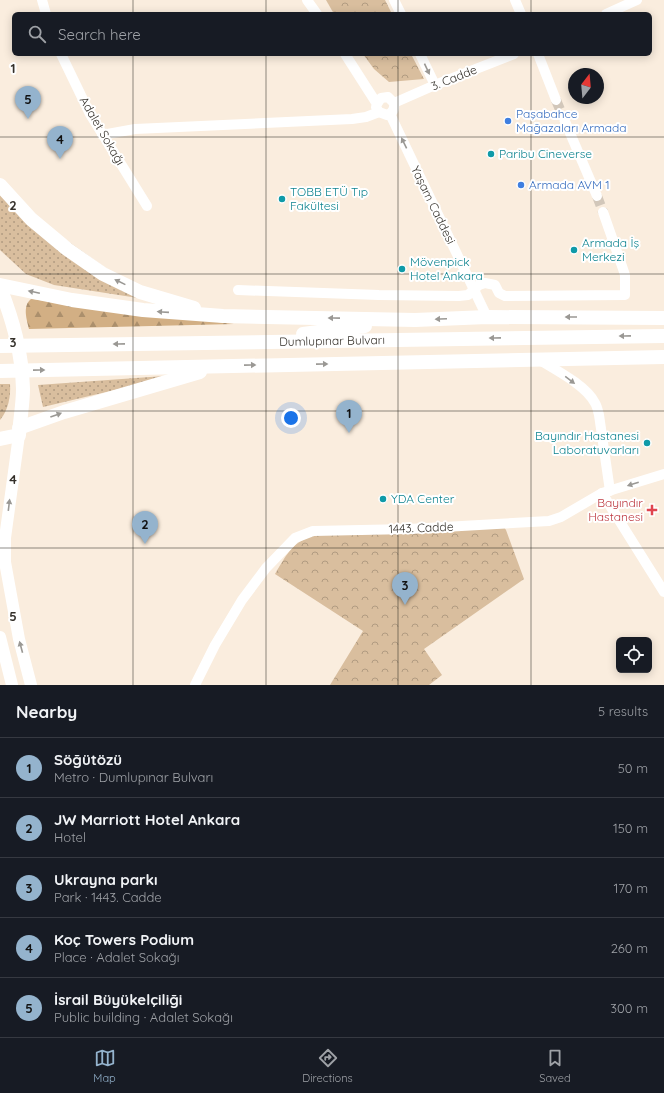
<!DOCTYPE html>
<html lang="en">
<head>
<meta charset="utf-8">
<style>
  body { margin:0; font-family:Quicksand,sans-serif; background:#20242c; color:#f1f3f6 }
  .controls { position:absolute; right:12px; bottom:12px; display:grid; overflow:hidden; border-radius:6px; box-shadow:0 2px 10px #0003 }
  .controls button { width:36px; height:36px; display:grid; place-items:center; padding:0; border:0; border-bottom:1px solid #363941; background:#171b24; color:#f1f3f6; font:20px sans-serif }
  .compass { position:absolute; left:568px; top:68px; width:36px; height:36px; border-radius:50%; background:#171b24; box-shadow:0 2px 10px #0003; rotate:16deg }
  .you { position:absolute; left:291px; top:418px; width:14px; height:14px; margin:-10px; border:3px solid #fff; border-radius:50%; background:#1a73e8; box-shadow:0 0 0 6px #1a73e833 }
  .badge { display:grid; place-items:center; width:26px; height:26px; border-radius:50%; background:#94b3cd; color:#111; font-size:13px; font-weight:700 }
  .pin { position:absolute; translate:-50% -33px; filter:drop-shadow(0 1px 2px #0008) }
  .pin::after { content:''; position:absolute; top:21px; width:14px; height:12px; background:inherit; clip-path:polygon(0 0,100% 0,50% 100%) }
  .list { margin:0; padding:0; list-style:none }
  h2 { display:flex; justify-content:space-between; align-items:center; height:52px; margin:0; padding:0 16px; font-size:17px }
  h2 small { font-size:13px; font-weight:400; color:#9ea1a6 }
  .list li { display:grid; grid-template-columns:26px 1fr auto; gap:12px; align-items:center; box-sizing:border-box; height:60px; padding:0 16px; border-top:1px solid #363941 }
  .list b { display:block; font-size:15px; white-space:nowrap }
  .list p { margin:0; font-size:13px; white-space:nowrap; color:#9ea1a6 }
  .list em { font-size:13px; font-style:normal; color:#9ea1a6 }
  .icon { flex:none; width:22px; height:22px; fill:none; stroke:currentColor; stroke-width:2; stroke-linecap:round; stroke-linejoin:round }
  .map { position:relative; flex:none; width:664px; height:685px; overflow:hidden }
  .search { position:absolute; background:#171b24; box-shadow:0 2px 10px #0003; left:12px; right:12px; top:12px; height:44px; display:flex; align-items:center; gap:10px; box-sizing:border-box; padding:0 14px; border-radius:6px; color:#9ea1a6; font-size:15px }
  .sheet { height:352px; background:#171b24 }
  nav { display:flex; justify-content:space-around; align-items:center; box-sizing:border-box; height:56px; border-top:1px solid #363941; background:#171b24; font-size:11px; color:#9ea1a6 }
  nav a { display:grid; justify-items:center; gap:2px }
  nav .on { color:#94b3cd }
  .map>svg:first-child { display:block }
</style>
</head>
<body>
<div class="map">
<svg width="664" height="685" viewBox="0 0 664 685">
  <defs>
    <pattern id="grass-dots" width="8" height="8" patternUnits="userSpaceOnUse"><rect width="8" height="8" fill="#d9be9e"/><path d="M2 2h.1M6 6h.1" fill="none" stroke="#b19b81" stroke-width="1.8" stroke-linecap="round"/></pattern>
    <pattern id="forest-firs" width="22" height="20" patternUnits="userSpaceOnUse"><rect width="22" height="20" fill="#d2af84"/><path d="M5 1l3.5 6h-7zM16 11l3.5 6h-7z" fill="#ab8f6c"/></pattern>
    <pattern id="park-crowns" width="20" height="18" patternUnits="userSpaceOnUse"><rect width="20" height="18" fill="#d9be9e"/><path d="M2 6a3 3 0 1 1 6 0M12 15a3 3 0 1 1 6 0" fill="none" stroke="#b19b81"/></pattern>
  </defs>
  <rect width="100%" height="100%" fill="#faedde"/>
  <g fill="url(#grass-dots)">
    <polygon points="0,193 151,300 54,285 26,274 0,250"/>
    <polygon points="178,375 43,407 38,385"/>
    <path d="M0 384H10C11 396 8 411 0 420Z"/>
  </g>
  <path fill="url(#forest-firs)" d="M31 299 234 324 29 329C27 320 22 306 31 299Z"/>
  <g fill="url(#park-crowns)">
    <polygon points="326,0 385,0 392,14 334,14"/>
    <polygon points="363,54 411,54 424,79 389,82 374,69"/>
    <path d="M504 527 506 530 524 579 424 649 442 675 429 685H330L363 631 275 574C287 554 293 540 317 535Z"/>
  </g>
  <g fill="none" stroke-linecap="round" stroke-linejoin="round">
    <g stroke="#d2c7ba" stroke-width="10" stroke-dasharray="10 5" stroke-linecap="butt">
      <polyline points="556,100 564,119"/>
      <polyline points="597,196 603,212"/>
    </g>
    <g stroke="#fff" stroke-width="10">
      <polyline points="42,0 46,14"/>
      <polyline points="307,0 317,14"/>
      <polyline points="394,0 401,14"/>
      <polyline points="515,0 521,14"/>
      <polyline points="606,14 637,0"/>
      <polyline points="61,54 90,114 147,206"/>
      <path d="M345 54 377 104 376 107 379 112 387 115C393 113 395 109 394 103L388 97 381 98 377 104"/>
      <polyline points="420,54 435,85"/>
      <polyline points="538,54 556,100"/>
      <polyline points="394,103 435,85 514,54"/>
      <polyline points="390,114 487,317"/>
      <polyline points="564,119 597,196"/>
      <polyline points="102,135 135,129 352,119 366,117 379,112"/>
      <polyline points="238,290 379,295 459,296 468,295 479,285 485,283 495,285 499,293 505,296 625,295 625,275 623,269 603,212"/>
      <path d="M538 359C554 369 586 385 595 403 597 406 598 411 599 415L610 491"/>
      <polyline points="602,493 664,592"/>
      <polyline points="195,685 215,645 242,600 266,568 295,538 313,531 409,529 549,521 561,517 602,493 664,474"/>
    </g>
    <g stroke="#fff" stroke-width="12">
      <polyline points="19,435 5,538 5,562 19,639 31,685"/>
      <polyline points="0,637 12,685"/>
    </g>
    <g stroke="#fff" stroke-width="14">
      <polyline points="0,185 31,219 67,249 103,274 140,292 194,308"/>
      <polyline points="0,285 72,300 143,310 223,316 415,320 487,317 664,318"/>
      <path d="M0 287C13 321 22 352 23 389 23 404 20 419 19 435L0 439"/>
      <polyline points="303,334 365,326"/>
      <polyline points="0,346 664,336"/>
      <polyline points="0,371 664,357"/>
      <polyline points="19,428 64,412 200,372"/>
    </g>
  </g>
  <defs><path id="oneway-solid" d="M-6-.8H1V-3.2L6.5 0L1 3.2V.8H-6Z"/></defs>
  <g fill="#9a9894">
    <use href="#oneway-solid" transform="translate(427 69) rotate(65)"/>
    <use href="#oneway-solid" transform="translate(404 143) rotate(-116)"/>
    <use href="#oneway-solid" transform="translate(120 282) rotate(-154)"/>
    <use href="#oneway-solid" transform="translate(34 292) rotate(-168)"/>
    <use href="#oneway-solid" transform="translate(163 312) rotate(-176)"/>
    <use href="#oneway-solid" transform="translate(571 317) rotate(-180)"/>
    <use href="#oneway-solid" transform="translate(334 318) rotate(-179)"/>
    <use href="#oneway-solid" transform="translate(441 319) rotate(178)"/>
    <use href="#oneway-solid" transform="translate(625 336) rotate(179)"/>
    <use href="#oneway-solid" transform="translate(495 338) rotate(179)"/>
    <use href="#oneway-solid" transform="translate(119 344) rotate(179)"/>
    <use href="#oneway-solid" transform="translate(322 364) rotate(-1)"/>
    <use href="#oneway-solid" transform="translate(250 365) rotate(-1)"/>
    <use href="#oneway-solid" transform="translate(39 370) rotate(-1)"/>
    <use href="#oneway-solid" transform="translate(570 380) rotate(37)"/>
    <use href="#oneway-solid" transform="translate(56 415) rotate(-20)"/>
    <use href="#oneway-solid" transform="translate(633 484) rotate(163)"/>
    <use href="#oneway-solid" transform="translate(9 505) rotate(-83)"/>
    <use href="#oneway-solid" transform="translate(21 647) rotate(-105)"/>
  </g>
  <path fill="none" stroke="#34302a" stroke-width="1" stroke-opacity="0.55" d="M133 0V14M266 0V14M398 0V14M531 0V14M133 54V685M266 54V685M398 54V685M531 54V685M0 137H664M0 274H664M0 411H664M0 548H664"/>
  <g fill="#3f7fe0" stroke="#fff" stroke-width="1.5">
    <circle cx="508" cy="121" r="4"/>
    <circle cx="521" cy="185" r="4"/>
  </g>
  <g fill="#0f9aa8" stroke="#fff" stroke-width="1.5">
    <circle cx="491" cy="154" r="4"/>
    <circle cx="282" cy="199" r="4"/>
    <circle cx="574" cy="250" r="4"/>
    <circle cx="402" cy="269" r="4"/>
    <circle cx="647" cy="443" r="4"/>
    <circle cx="383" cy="499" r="4"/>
  </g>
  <path fill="#e0444e" stroke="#fff" stroke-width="1.5" d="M650 504h4v4h4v4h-4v4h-4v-4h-4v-4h4z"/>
  <g text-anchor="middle" stroke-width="4" stroke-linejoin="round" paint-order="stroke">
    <g font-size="12" fill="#34302a" stroke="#fff">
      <text transform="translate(454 78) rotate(-22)" y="4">3. Cadde</text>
      <text transform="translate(102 131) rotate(60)" y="4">Adalet Sokağı</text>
      <text transform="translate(433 205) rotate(64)" y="4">Yaşam Caddesi</text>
      <text transform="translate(332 341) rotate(-1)" y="4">Dumlupınar Bulvarı</text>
      <text transform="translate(421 528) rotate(-2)" y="4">1443. Cadde</text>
    </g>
    <g font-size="12" fill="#366cbe" stroke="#fff" text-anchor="start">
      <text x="516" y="118">Paşabahce<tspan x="516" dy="14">Mağazaları Armada</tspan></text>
      <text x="529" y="189">Armada AVM 1</text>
    </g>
    <g font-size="12" fill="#0d838f" stroke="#fff" text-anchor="start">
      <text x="499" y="158">Paribu Cineverse</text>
      <text x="290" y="196">TOBB ETÜ Tıp<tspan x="290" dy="14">Fakültesi</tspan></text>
      <text x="582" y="247">Armada İş<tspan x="582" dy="14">Merkezi</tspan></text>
      <text x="410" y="266">Mövenpick<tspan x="410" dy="14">Hotel Ankara</tspan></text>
      <text x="639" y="440" text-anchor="end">Bayındır Hastanesi<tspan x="639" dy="14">Laboratuvarları</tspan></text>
      <text x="391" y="503">YDA Center</text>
    </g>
    <g font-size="12" fill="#be3a42" stroke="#fff" text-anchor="end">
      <text x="643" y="507">Bayındır<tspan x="643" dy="14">Hastanesi</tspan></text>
    </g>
  </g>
  <g font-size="13" text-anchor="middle" font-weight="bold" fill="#34302a" stroke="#fff" stroke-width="4" stroke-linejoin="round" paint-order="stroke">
    <text x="13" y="73">1</text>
    <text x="13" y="210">2</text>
    <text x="13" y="347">3</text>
    <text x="13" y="484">4</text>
    <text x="13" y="621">5</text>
  </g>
</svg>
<div class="controls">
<button><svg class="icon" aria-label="locate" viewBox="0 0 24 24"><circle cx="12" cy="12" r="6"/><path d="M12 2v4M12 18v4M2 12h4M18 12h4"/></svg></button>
</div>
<svg class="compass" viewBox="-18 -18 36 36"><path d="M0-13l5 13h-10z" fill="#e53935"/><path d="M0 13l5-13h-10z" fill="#9ea1a6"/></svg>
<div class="you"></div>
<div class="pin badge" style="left:349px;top:433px">1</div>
<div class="pin badge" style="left:145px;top:544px">2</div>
<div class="pin badge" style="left:405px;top:605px">3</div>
<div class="pin badge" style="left:60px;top:159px">4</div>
<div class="pin badge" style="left:28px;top:119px">5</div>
<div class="search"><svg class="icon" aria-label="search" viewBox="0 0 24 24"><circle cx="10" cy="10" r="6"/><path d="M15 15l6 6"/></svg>Search here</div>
</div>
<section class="sheet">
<h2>Nearby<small>5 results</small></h2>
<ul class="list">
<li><span class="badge">1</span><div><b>Söğütözü</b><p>Metro · Dumlupınar Bulvarı</p></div><em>50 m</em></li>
<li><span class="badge">2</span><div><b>JW Marriott Hotel Ankara</b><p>Hotel</p></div><em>150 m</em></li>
<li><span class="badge">3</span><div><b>Ukrayna parkı</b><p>Park · 1443. Cadde</p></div><em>170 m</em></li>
<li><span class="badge">4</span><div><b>Koç Towers Podium</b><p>Place · Adalet Sokağı</p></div><em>260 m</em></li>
<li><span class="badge">5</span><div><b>İsrail Büyükelçiliği</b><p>Public building · Adalet Sokağı</p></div><em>300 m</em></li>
</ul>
</section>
<nav>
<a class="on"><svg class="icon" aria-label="map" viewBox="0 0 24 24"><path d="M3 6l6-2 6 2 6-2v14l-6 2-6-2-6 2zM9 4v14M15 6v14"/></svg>Map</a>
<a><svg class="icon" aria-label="directions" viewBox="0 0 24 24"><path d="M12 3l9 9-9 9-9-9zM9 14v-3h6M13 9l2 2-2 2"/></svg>Directions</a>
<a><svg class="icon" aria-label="saved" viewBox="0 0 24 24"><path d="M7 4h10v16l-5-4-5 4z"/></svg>Saved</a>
</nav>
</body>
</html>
